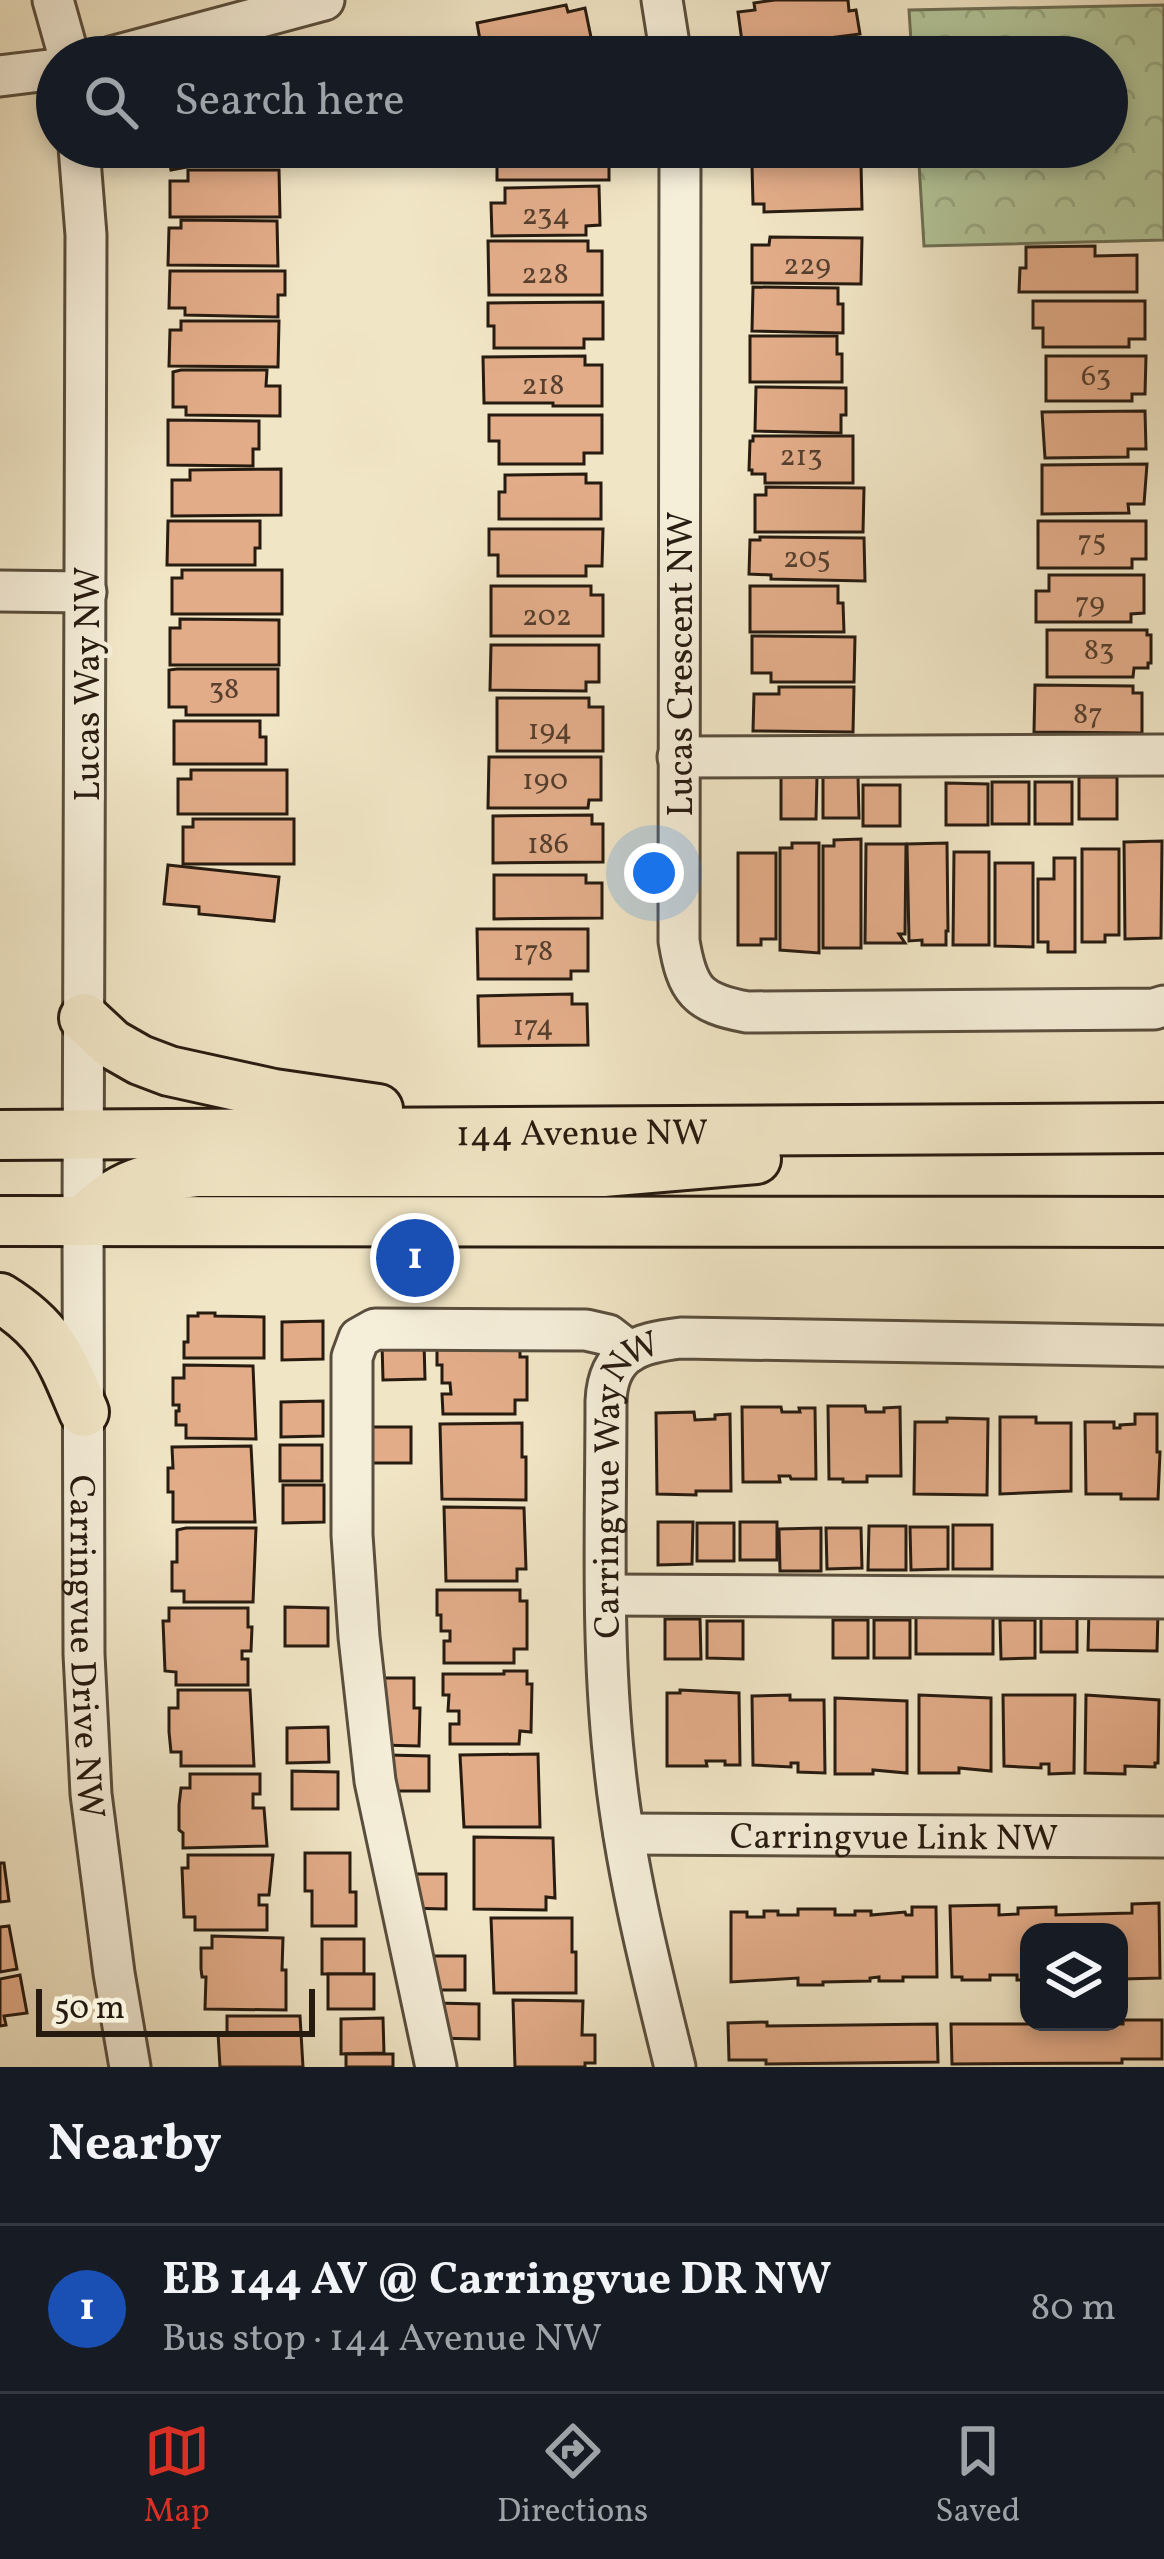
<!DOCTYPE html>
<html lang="en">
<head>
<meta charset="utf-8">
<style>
  body { margin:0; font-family:Vollkorn,serif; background:#20242c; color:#f1f3f6 }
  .controls { position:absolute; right:36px; bottom:36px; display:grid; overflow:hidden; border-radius:24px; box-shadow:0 6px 18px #0003 }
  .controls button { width:108px; height:108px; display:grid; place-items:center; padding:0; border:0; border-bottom:3px solid #363941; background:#171b24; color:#f1f3f6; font:60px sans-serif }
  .scale { position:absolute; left:36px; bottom:30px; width:279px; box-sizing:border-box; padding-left:12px; border:6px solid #271b10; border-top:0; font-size:33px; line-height:42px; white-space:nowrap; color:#271b10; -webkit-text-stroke:9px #f5eed9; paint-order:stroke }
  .you { position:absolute; left:654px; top:873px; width:42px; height:42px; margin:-30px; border:9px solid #fff; border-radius:50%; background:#1a73e8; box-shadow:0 0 0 18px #1a73e833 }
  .badge { display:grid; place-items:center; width:78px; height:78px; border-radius:50%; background:#d93025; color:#fff; font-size:39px; font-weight:700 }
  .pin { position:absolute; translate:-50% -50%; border:6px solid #fff; box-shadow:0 3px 12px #0006 }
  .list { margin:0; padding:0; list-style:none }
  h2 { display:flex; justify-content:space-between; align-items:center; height:156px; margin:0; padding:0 48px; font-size:51px }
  h2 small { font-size:39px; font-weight:400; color:#9ea1a6 }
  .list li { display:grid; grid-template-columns:78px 1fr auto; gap:36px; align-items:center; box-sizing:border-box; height:168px; padding:0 48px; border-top:3px solid #363941 }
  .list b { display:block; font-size:45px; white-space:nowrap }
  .list p { margin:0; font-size:39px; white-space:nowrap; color:#9ea1a6 }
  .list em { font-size:39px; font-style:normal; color:#9ea1a6 }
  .icon { flex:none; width:66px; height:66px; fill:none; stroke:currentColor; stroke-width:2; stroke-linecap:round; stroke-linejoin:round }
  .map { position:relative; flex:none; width:1164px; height:2067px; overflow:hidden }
  .search { position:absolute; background:#171b24; box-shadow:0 6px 18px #0003; left:36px; right:36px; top:36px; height:132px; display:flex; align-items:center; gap:30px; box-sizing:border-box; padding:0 42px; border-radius:66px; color:#9ea1a6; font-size:45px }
  .sheet { height:324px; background:#171b24 }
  nav { display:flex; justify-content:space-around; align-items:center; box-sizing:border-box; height:168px; border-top:3px solid #363941; background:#171b24; font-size:33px; color:#9ea1a6 }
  nav a { display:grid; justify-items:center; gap:6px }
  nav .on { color:#d93025 }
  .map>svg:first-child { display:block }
</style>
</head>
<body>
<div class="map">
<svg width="1164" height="2067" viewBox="0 0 1164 2067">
  <defs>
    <pattern id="forest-crowns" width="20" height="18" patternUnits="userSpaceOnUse" patternTransform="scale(3)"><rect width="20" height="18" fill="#b3c69a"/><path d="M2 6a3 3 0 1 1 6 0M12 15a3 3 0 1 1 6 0" fill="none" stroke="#9aaa84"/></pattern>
  </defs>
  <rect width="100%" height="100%" fill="#f0e5c5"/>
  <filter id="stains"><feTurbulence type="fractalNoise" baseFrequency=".00167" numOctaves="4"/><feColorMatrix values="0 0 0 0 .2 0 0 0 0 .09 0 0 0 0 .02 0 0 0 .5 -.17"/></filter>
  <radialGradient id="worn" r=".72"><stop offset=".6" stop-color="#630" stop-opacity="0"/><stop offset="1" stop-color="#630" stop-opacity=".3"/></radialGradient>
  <polygon fill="url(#forest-crowns)" stroke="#6d7055" stroke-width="3" points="1164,5 1164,240 924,246 918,147 1107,147 1107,57 912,57 909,10"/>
  <g fill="#e2ac89" stroke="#271b10" stroke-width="3">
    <polygon points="775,0 848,0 849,11 856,10 860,34 743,49 738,12 755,10 754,3"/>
    <polygon points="566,5 568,12 585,8 593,47 537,57 483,57 477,23"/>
    <polygon points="846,47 847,57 762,57"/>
    <polygon points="167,147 282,147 283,149 171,170"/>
    <rect x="497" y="147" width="112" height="33"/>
    <polygon points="752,147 856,147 855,152 752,157"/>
    <polygon points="861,163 862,209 764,212 764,204 753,204 752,165"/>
    <polygon points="188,170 279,170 280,217 170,217 170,181 188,181"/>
    <polygon points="599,186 600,225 586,226 586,235 492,236 491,203 505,203 505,188"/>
    <polygon points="181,220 277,221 278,266 168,265 169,228 181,228"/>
    <polygon points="770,237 862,238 861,284 752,283 752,245 769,245"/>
    <polygon points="488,241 588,241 588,251 602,251 602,295 489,295"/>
    <polygon points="1095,246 1095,256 1137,255 1137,292 1019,292 1020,268 1026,268 1026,247"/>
    <polygon points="170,271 285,271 285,295 278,295 278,317 185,315 185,308 169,308"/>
    <polygon points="753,287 838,288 838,304 843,304 843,333 752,331"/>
    <polygon points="1033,301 1145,301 1145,339 1129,339 1129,347 1043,347 1043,328 1033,328"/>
    <polygon points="603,302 603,339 584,339 584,348 494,348 494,326 488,326 488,303"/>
    <polygon points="181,321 279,321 278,367 169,366 170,330 181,330"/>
    <polygon points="750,336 837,336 837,354 842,354 842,382 750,382"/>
    <polygon points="585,356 585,365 602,365 602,406 553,406 553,403 484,403 483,357"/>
    <polygon points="1046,356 1146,356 1145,394 1132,394 1132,401 1046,401"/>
    <polygon points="181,370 267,370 266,386 280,386 280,416 186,415 186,407 173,407 173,372"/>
    <polygon points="756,387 846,388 846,415 841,415 841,433 755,431"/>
    <polygon points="1145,411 1146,449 1128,449 1128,457 1045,458 1042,412"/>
    <polygon points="489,415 602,415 602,453 584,453 584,464 499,464 499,441 489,441"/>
    <polygon points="168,420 259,421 259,449 253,449 253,466 168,465"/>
    <polygon points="753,436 853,436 853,483 765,483 765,474 752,474 752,470 749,470 750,441 753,441"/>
    <polygon points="1147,464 1144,504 1128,504 1129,513 1042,514 1042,465"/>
    <polygon points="281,469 281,515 172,516 172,480 190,480 190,470"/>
    <polygon points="586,474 586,483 601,483 601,519 499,519 499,492 505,492 505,475"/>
    <polygon points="766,487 864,488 863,532 755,532 755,495 766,495"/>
    <polygon points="168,521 260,521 260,548 255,548 255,565 167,565"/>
    <polygon points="1038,521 1146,521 1146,559 1132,559 1132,568 1038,568"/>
    <polygon points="489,529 603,529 602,566 586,566 586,576 498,576 498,555 489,555"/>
    <polygon points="760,537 864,538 865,581 771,579 771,575 749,574 750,540 760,540"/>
    <polygon points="182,570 282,570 282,614 172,614 172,578 182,578"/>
    <polygon points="1049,575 1144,575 1144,613 1131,614 1131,622 1036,622 1036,591 1049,591"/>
    <polygon points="491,586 591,586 591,595 603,595 603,636 491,636"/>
    <polygon points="750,586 838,586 838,603 843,603 844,632 750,632"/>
    <polygon points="180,619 279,620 279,665 170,665 170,628 180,628"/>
    <polygon points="1047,630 1147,630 1147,635 1151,635 1151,663 1148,663 1148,668 1134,668 1133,677 1047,677"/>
    <polygon points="752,636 855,637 854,682 771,682 771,673 752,673"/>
    <polygon points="491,645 599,645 599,682 586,682 586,691 490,690"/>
    <polygon points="177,669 278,669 278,715 186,715 186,707 169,707 169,670"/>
    <polygon points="1035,685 1133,686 1133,693 1142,693 1142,733 1034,732"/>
    <polygon points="779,687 854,687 853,732 753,731 754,694 779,694"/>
    <polygon points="497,698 589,698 589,707 603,707 603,751 497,751"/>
    <polygon points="174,721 260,721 260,737 266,737 266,764 174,764"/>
    <polygon points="489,757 601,757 601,800 589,800 588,808 488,808"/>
    <polygon points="191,770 287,770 287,814 178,814 178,779 191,779"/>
    <polygon points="858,776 859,818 823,818 823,777"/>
    <polygon points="781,777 817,777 816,819 781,819"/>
    <rect x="1079" y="777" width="38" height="42"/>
    <rect x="992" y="782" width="37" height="42"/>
    <rect x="1035" y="782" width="37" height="42"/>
    <polygon points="946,783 988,784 988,825 946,825"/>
    <rect x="863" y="785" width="37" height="41"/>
    <polygon points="592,815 592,824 603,824 603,862 493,863 493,816"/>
    <polygon points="193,819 294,819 294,864 183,864 183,827 193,827"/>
    <polygon points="861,839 861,948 823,948 823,846 834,846 834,840"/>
    <polygon points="1162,841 1161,938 1125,939 1124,842"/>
    <polygon points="792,843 819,843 819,953 780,950 780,848 792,848"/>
    <polygon points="947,843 948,931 946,931 946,945 922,945 922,940 909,941 907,844"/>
    <polygon points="866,844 906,844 905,934 899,934 905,943 865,943"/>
    <polygon points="1082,849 1119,849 1119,935 1105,935 1105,942 1082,942"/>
    <polygon points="954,852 989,852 989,945 953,945"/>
    <polygon points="738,853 776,853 776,939 761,939 761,945 738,945"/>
    <polygon points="1054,858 1075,858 1075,952 1048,952 1048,942 1038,942 1038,879 1054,879"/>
    <polygon points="995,863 1033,863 1033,947 995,946"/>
    <polygon points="168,865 279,877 274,921 199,914 199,907 164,904"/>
    <polygon points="494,875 586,875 586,883 602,883 602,918 494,919"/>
    <polygon points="477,929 588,929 588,971 571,971 571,979 478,979"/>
    <polygon points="572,994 572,1004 587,1004 588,1045 479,1046 478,996"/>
    <polygon points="198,1313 215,1313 215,1316 264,1317 264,1358 184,1358 184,1342 188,1342 188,1316 198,1316"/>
    <polygon points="323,1321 323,1359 282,1360 282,1322"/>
    <polygon points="424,1342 425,1379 383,1380 382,1343"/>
    <polygon points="437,1342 520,1342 520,1357 527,1357 527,1400 515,1400 515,1414 443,1414 442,1394 451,1394 450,1383 442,1383 442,1365 437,1365"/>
    <polygon points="184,1365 253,1366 256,1439 186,1438 186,1425 176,1425 176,1411 179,1411 179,1405 173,1405 173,1378 184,1378"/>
    <polygon points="323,1401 323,1436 281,1437 281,1402"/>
    <polygon points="828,1406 865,1406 866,1412 884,1412 884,1408 900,1407 901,1476 867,1476 867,1482 843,1482 843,1479 829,1479"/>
    <polygon points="742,1407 781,1407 782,1412 800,1412 799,1408 815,1408 816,1479 791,1479 790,1476 779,1476 780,1482 743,1482"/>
    <polygon points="694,1412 695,1420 715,1419 715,1415 730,1414 731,1491 696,1491 696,1495 657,1494 656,1413"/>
    <polygon points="1135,1414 1157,1414 1157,1452 1160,1452 1158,1499 1121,1499 1121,1494 1086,1494 1085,1422 1114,1422 1114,1428 1120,1428 1120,1425 1135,1424"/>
    <polygon points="1000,1417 1036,1417 1036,1423 1071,1423 1071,1491 1000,1494"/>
    <polygon points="947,1418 988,1419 987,1495 914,1494 915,1422 947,1422"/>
    <polygon points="522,1423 522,1457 526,1457 526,1500 442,1499 440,1424"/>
    <rect x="370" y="1427" width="41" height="36"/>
    <rect x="280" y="1445" width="42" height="36"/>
    <polygon points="251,1446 255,1522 173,1522 173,1492 168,1492 168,1468 173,1468 172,1447"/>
    <polygon points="283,1485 324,1485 324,1522 283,1523"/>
    <polygon points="444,1507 524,1508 526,1569 517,1569 517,1581 446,1581"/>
    <polygon points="658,1522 693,1522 692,1564 658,1565"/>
    <rect x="740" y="1522" width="37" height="38"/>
    <rect x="697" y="1523" width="37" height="38"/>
    <rect x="953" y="1525" width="39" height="44"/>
    <polygon points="869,1526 906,1526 906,1570 868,1570"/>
    <polygon points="910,1527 948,1527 948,1569 911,1570"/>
    <polygon points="186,1528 256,1528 253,1602 184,1602 184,1591 172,1591 172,1562 177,1562 177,1530"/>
    <polygon points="821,1528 821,1571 780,1571 779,1529"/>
    <polygon points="826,1528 861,1528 862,1568 827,1569"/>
    <polygon points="437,1590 520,1590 520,1601 527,1601 527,1649 514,1649 514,1663 444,1663 444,1641 450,1641 450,1631 441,1631 441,1615 437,1615"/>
    <polygon points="285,1607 328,1608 328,1646 285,1646"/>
    <polygon points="169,1608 248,1608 248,1627 252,1627 251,1651 242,1651 242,1659 248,1659 248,1685 176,1685 176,1672 165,1671 163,1621 169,1621"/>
    <polygon points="1089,1610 1158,1611 1157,1651 1088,1650"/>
    <rect x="916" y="1611" width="77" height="43"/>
    <rect x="1041" y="1612" width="36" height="40"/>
    <polygon points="665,1619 700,1619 701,1659 665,1659"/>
    <rect x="833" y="1620" width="35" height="38"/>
    <rect x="874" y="1620" width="36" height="38"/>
    <polygon points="1000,1620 1035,1620 1035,1658 1001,1659"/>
    <polygon points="707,1621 743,1621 743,1659 707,1658"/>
    <polygon points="504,1671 527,1671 527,1684 532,1684 531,1732 520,1731 519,1744 450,1744 450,1724 459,1724 459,1711 448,1711 449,1695 443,1695 443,1674 504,1674"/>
    <polygon points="377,1678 414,1678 414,1708 420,1708 419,1746 380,1745"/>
    <polygon points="178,1690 250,1690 254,1766 181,1766 181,1752 171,1752 169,1732 169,1708 178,1708"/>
    <polygon points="680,1690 739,1693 740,1765 725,1765 725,1761 706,1761 707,1766 667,1766 667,1693 680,1693"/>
    <polygon points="790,1695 790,1700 824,1700 825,1773 798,1772 798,1763 791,1763 791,1767 753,1765 752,1696"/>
    <polygon points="919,1695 991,1698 991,1771 959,1768 959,1773 919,1773"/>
    <polygon points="1003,1695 1075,1695 1074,1773 1049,1774 1049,1764 1041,1764 1041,1768 1004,1766"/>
    <polygon points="1086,1695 1159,1700 1158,1763 1155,1763 1155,1767 1125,1766 1125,1774 1085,1773"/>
    <polygon points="835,1698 907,1701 907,1773 873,1770 873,1774 835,1774"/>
    <polygon points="328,1727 329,1762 287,1763 287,1728"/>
    <polygon points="538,1754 540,1827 464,1827 460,1755"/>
    <polygon points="387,1755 429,1756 429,1791 387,1791"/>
    <polygon points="292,1771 338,1772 338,1809 292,1809"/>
    <polygon points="190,1774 260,1774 260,1794 253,1794 253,1808 264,1808 267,1846 183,1848 183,1833 179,1830 179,1805 181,1788 190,1788"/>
    <polygon points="474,1837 553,1838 555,1898 546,1897 546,1910 474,1909"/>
    <polygon points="305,1853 350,1853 350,1892 356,1892 356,1926 312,1926 312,1891 305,1891"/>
    <polygon points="188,1855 273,1855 269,1895 259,1895 259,1905 267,1905 267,1930 195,1930 195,1917 184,1917 182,1868 188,1868"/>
    <polygon points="0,1863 4,1863 9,1901 0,1902"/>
    <polygon points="404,1874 446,1874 446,1909 403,1908"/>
    <polygon points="1159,1903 1160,1978 1123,1979 1123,1968 1119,1968 1119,1932 1029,1932 1029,1980 1017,1980 1017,1975 990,1975 990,1980 962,1980 962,1977 952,1977 950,1906 999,1905 999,1915 1018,1914 1018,1908 1056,1907 1056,1915 1132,1913 1132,1904"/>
    <polygon points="912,1907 936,1907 937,1977 903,1977 903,1981 879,1981 879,1977 870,1978 870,1981 823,1982 823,1985 798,1985 798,1978 731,1982 731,1912 747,1912 747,1917 764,1917 764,1911 778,1911 778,1915 798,1915 798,1909 835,1909 835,1915 855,1915 855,1911 871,1911 871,1915 905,1912 906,1915 912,1915"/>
    <polygon points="491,1918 572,1918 572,1952 576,1952 576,1993 494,1993"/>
    <polygon points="9,1926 17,1969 0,1972 0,1927"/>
    <polygon points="212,1936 283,1938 282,1970 286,1970 286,2010 205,2009 206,1977 202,1977 201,1969 201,1948 212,1948"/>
    <rect x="322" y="1939" width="42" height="35"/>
    <polygon points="424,1956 465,1956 465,1990 423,1990"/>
    <rect x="328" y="1974" width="46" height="35"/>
    <polygon points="20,1975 27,2013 4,2016 6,2025 0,2026 0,1979"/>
    <polygon points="513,2000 583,2001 582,2035 595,2035 595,2063 585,2063 585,2067 515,2067"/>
    <polygon points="435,2003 479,2004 479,2039 435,2038"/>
    <polygon points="227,2016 300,2016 303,2067 220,2067 218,2033 227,2033"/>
    <polygon points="383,2018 384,2053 341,2054 341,2019"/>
    <polygon points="1123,2020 1162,2020 1162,2059 1122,2059 1122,2063 952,2064 951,2024 1123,2024"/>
    <polygon points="767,2022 767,2026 937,2024 938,2062 766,2064 766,2060 729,2060 728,2023"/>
    <rect x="346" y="2054" width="47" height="13"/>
  </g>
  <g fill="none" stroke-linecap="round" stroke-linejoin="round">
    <g stroke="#594e3d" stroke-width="45">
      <g id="minor">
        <polyline points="53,0 69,57"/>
        <polyline points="662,0 671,57"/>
        <polyline points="111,57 324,0"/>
        <polyline points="0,76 57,69"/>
        <path id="s1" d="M79 147 86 235 83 1221 84 1654 91 1794 114 1973 130 2067"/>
        <path d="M680 147 679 941C687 990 697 1003 747 1012L1154 1009 1164 1006"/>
        <polyline points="0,591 86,592"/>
        <polyline points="678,757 1164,755"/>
        <polyline points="606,1595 1164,1598"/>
        <path id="s2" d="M624 1834 1164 1837"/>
        <polyline points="436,2067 375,1781 359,1637 352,1535 352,1357 359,1338 375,1329 586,1330 608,1335 630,1352"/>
        <path id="s3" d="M675 2067C650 1966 624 1863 614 1760 601 1641 606 1520 606 1401 608 1352 638 1343 681 1338L1164 1346"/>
      </g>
    </g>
    <g stroke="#271b10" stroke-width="54">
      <g id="major">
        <polyline points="84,1018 112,1044 140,1060 169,1071 274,1094 378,1109"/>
        <path id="s4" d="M0 1135 1164 1128"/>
        <polyline points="0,1221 1164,1222"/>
        <path d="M83 1221C121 1182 145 1178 198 1172H603L756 1159"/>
        <path d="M0 1298C52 1330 61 1358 84 1412"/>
      </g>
    </g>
    <use href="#minor" stroke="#f5eed9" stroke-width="39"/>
    <use href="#major" stroke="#f0e5c5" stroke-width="48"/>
  </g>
  <g text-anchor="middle" stroke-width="9" stroke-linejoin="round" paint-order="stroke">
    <g font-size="30" fill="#563f2e">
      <text x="546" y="224">234</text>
      <text x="807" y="274">229</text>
      <text x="545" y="283">228</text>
      <text x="1096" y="385">63</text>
      <text x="543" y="394">218</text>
      <text x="801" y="465">213</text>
      <text x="1092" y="550">75</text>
      <text x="807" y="567">205</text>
      <text x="1090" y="612">79</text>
      <text x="547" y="625">202</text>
      <text x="1099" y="659">83</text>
      <text x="224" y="698">38</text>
      <text x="1088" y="723">87</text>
      <text x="550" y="739">194</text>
      <text x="545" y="789">190</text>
      <text x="548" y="853">186</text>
      <text x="533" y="960">178</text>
      <text x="533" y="1035">174</text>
    </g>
    <g font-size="36" fill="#271b10" stroke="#f5eed9">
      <text transform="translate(679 664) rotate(-90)" y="13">Lucas Crescent NW</text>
      <text transform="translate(86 684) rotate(-90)" y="13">Lucas Way NW</text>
      <text dy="13" stroke="none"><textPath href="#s4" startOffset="582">144 Avenue NW</textPath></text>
      <text dy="13" stroke="none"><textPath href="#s3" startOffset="597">Carringvue Way NW</textPath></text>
      <text dy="13" stroke="none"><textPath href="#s1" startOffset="1500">Carringvue Drive NW</textPath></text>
      <text dy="13" stroke="none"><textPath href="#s2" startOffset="270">Carringvue Link NW</textPath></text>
    </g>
  </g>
  <rect width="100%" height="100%" filter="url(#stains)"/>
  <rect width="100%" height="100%" fill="url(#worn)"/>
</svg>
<div class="controls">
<button><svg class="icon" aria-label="layers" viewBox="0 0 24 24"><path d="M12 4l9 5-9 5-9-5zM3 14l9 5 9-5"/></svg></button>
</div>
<div class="scale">50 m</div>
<div class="you"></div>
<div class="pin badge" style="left:415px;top:1258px;background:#1a4fb4">1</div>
<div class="search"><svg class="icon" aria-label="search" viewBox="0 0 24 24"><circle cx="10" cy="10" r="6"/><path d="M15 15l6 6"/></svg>Search here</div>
</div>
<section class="sheet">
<h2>Nearby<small></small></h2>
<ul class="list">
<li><span class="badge" style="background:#1a4fb4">1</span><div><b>EB 144 AV @ Carringvue DR NW</b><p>Bus stop · 144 Avenue NW</p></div><em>80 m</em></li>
</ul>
</section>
<nav>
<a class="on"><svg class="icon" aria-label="map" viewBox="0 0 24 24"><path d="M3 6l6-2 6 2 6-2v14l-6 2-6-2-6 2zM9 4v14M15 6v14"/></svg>Map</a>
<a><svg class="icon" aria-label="directions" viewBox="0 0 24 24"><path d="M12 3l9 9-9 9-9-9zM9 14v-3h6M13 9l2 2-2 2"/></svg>Directions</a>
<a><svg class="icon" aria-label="saved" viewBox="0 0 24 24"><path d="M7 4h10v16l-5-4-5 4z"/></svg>Saved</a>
</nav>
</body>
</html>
